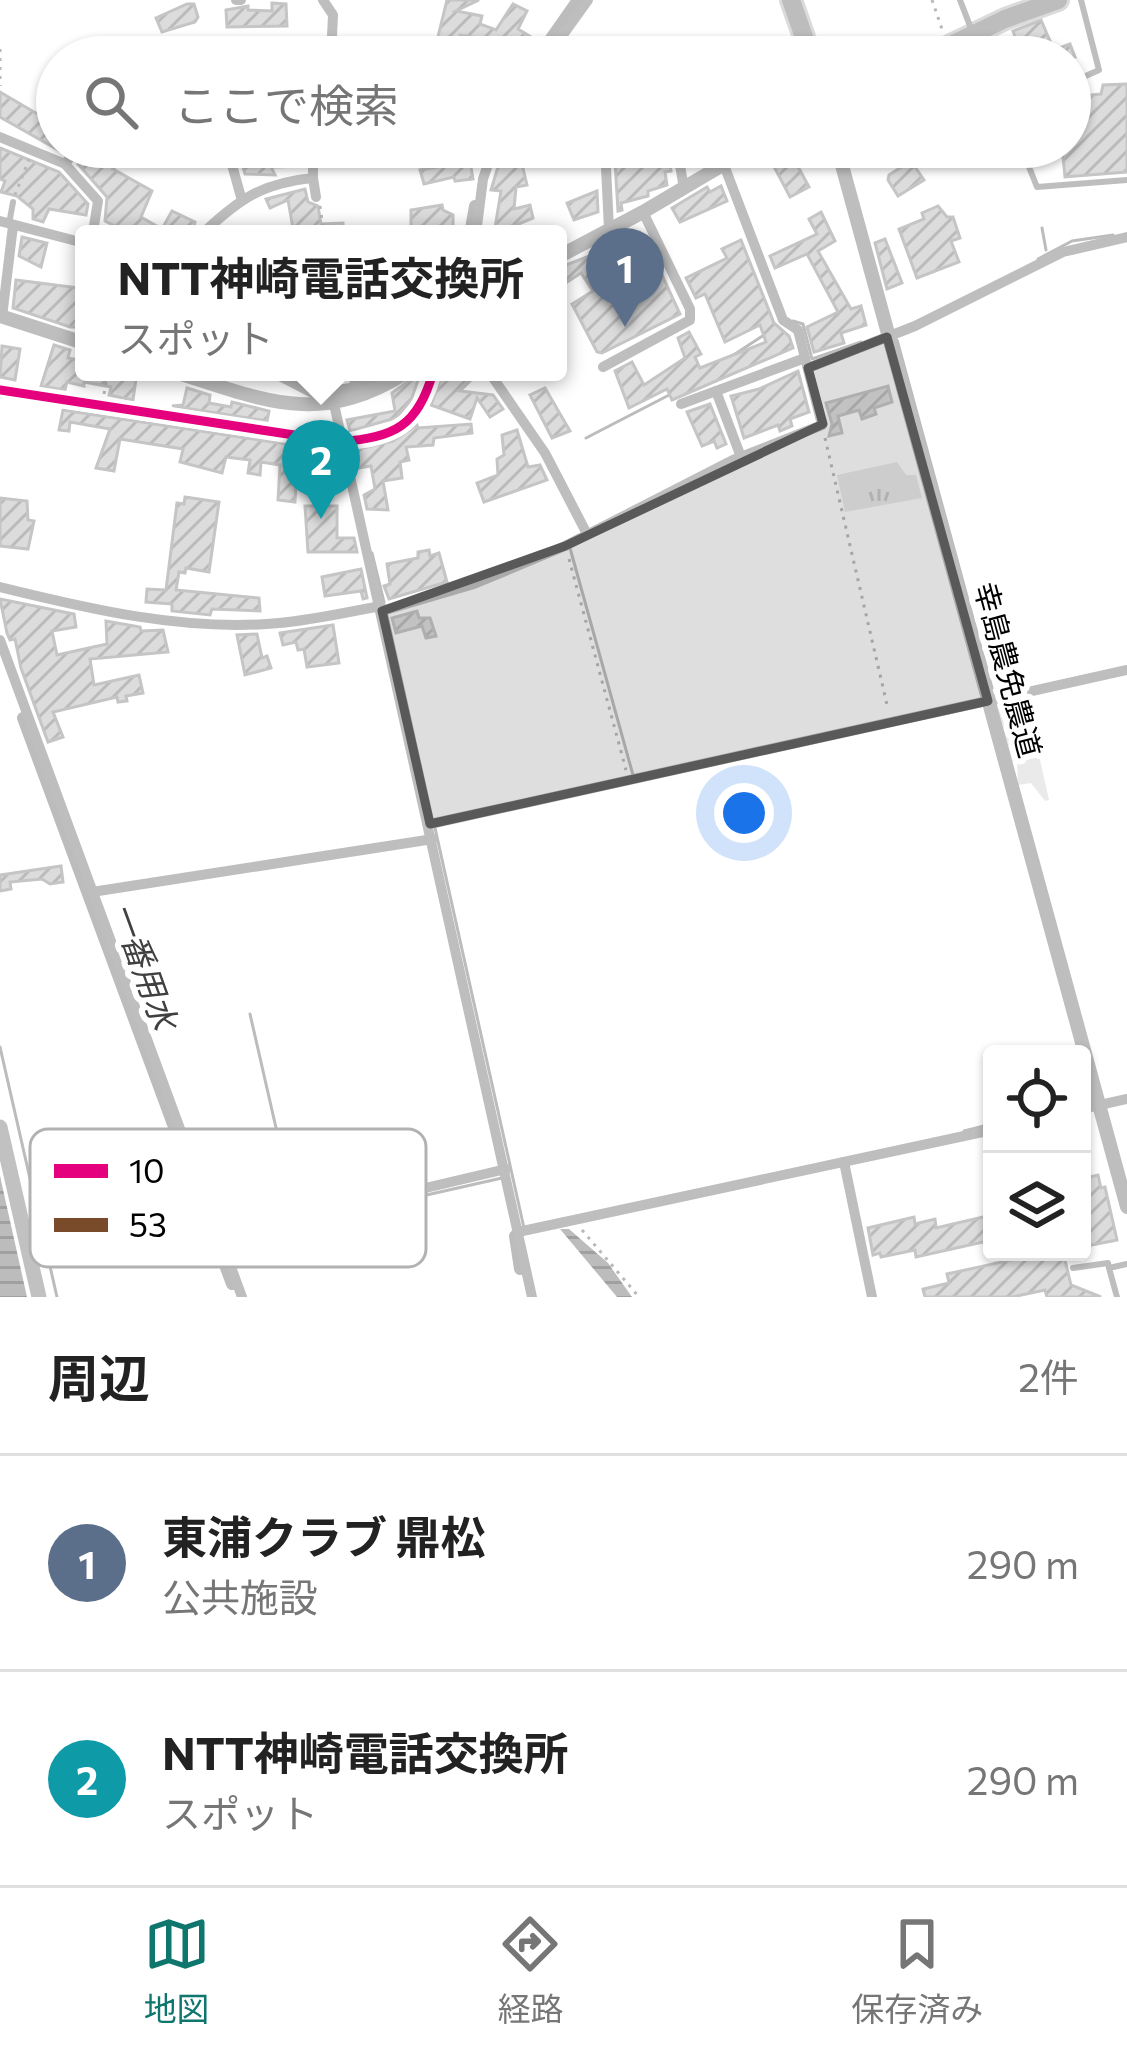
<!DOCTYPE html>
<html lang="ja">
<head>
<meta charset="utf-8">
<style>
  body { margin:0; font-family:Commissioner,"Noto Sans JP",sans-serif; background:#f6f6f6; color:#222 }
  .controls { position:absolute; right:36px; bottom:36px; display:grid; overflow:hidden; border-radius:12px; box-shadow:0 3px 9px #0004 }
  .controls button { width:108px; height:108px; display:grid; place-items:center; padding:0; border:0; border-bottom:3px solid #e0e0e0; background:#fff; color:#222; font:60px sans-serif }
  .you { position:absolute; left:744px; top:813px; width:42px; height:42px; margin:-30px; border:9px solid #fff; border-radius:50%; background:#1a73e8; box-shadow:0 0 0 18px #1a73e833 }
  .badge { display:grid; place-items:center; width:78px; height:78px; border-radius:50%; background:#0f766e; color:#fff; font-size:39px; font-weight:700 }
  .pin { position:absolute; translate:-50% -99px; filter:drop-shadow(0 3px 6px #0008) }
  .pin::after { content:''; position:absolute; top:63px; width:42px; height:36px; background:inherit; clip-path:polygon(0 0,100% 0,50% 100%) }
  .popup { position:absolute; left:75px; top:225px; width:492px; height:156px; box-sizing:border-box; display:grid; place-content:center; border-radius:12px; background:#fff; filter:drop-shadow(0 3px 9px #0005); font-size:39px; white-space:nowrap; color:#767676 }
  .popup b { font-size:45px; color:#222 }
  .popup::after { content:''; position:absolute; left:50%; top:100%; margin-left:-24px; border:24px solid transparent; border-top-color:#fff }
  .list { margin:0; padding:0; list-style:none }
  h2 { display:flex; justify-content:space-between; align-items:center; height:156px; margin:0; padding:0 48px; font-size:51px }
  h2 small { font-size:39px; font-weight:400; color:#767676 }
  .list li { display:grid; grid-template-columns:78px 1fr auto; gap:36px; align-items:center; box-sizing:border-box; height:216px; padding:0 48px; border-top:3px solid #e0e0e0 }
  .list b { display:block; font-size:45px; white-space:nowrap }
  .list p { margin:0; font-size:39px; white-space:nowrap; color:#767676 }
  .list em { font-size:39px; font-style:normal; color:#767676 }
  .icon { flex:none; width:66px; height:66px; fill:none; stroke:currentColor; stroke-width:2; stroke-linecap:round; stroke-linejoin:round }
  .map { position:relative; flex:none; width:1127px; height:1297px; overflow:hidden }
  .search { position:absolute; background:#fff; box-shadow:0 3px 9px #0004; left:36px; right:36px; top:36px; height:132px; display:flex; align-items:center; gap:30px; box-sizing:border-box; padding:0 42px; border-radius:66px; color:#767676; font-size:45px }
  .sheet { height:588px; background:#fff }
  nav { display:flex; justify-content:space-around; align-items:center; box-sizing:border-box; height:168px; border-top:3px solid #e0e0e0; background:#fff; font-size:33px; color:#767676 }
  nav a { display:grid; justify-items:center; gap:6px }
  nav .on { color:#0f766e }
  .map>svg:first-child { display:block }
</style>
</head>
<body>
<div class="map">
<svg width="1127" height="1297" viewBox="0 0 1127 1297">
  <defs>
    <pattern id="grass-tufts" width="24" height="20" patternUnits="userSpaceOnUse" patternTransform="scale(3)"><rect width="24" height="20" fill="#eaeaea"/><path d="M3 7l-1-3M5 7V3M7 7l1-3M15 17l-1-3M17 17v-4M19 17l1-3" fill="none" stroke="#c7c7c7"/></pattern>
    <pattern id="water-rules" width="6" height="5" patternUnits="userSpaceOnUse" patternTransform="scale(3)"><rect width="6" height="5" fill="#bcbcbc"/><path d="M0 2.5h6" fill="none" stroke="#a0a0a0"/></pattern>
    <pattern id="building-hatch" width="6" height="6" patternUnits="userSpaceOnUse" patternTransform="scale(3)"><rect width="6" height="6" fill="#dcdcdc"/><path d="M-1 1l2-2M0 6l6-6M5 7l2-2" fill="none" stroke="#bbb"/></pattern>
  </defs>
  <rect width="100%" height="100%" fill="#fff"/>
  <g fill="url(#grass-tufts)">
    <polygon points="897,462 906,475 916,475 922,498 845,512 837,475"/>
    <polygon points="1026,697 1049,800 1045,801 1031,783 1018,785 1017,761 1011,762 995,704"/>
  </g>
  <g fill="url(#water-rules)">
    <polygon points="0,1176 27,1297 0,1297"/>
    <polygon points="560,1229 569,1229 608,1263 632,1297 617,1297"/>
  </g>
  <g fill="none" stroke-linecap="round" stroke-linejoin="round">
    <g stroke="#bcbcbc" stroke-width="3">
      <polyline points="1042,228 1046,250"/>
      <polyline points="1038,259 1072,241 1113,235"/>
      <polyline points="793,321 803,324 812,359 861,342"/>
      <polyline points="897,340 992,688"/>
      <polyline points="732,356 764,335"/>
      <polyline points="150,418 306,442"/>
      <polyline points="586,438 673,393"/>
      <polyline points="570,548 633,775"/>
      <polyline points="372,553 384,602"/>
      <polyline points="386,611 432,818"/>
      <polyline points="435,828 524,1228"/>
      <polyline points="250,1014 298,1224 502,1178"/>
      <polyline points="0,1047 57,1297"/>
      <polyline points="964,1131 992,1124"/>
    </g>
    <g stroke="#bcbcbc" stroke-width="12">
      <polyline points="538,57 578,0"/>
      <polyline points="470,234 475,206"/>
      <path d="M288 376C333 393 344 398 387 372"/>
      <polyline points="23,718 232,1284"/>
      <polyline points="515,1236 520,1269"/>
    </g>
  </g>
  <g fill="url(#building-hatch)" stroke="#c5c5c5" stroke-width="3">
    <polygon points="447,0 479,0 456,11 482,16 480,24 496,30 513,4 527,11 518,29 541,43 537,52 511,40 505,54 493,49 490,40 460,35 453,57 433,57"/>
    <polygon points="272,3 286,4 287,26 227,27 226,10 248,6 248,10 272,11"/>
    <polygon points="187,4 194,4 198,17 195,22 162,32 156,18"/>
    <polygon points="1041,20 1054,50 1070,44 1075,57 1004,57 1020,50 1013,31"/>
    <polygon points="202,39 215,41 214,47 245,52 245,57 172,57 195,42 201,43"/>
    <polygon points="715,40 717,57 669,57 667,51"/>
    <polygon points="1127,84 1127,172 1065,177 1062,147 1070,147 1070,97 1101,94 1103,85"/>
    <polygon points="0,92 46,119 50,111 57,114 57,147 66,147 62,152 0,117"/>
    <polygon points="88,147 110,147 123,160 113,169 152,191 141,217 162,229 172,211 195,222 192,234 130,234 105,221 107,197 78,164"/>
    <polygon points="237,147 303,147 303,166 271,167 275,175 245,174"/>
    <polygon points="504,147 517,147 515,155 520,156 527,185 516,187 514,209 530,205 533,218 494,234 501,191 491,190"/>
    <polygon points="648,147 667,147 671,171 665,172 667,185 648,191 648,196 621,203 622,210 618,211 615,161 649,152"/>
    <polygon points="0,148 59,172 88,204 86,215 49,209 43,222 33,219 33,209 17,196 1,192 5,181 0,179"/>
    <polygon points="789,150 809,187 790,197 770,159"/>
    <polygon points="470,161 473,179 455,181 454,177 424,184 420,170"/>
    <polygon points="911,161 924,180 898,196 888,180 889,175"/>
    <polygon points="721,186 727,201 680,222 672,208 707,187 710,192"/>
    <polygon points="305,189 308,202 318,206 321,224 343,223 343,229 335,234 294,234 288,200 270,208 266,199"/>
    <polygon points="597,191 598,212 574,220 567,203"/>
    <polygon points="442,205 443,210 453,215 453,228 411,229 411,210"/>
    <polygon points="938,206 947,217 953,217 960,238 951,241 959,262 917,278 899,229 924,219 922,213"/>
    <polygon points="821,212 835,241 818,251 851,309 861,306 866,325 841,333 844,343 814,352 807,327 838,312 807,254 775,268 770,256 817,234 809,219"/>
    <polygon points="628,233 639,254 650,249 680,314 602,353 597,352 572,304 593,291 581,273 558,288 558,268 592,255"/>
    <polygon points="22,237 47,243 41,267 19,256"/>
    <polygon points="885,239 902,283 887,289 875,243"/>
    <polygon points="741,240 774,323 789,336 793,348 672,400 667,389 629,408 615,371 632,362 644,385 685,358 678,338 689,332 701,354 695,357 700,368 766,342 760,325 725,342 705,294 696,298 686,278 727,258 722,249"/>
    <polygon points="16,280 79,288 78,292 84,293 84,327 70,327 13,308"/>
    <polygon points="54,345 70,350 68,358 84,361 84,372 113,378 114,372 137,372 133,400 109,395 111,387 84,382 84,386 67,382 65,390 41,386"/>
    <polygon points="2,346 20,349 15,380 0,377"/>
    <polygon points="798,371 809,412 790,419 792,426 780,431 778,425 744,438 731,396 759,389"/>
    <polygon points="421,372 411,400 396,418 350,431 347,420 395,411 392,393"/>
    <polygon points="448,372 479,372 460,391 493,395 503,409 490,417 477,398 470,419 431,405 442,375"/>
    <polygon points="888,386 892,402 874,408 876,414 862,419 859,410 838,416 842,433 829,436 832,424 826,403"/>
    <polygon points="187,388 210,395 209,403 231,407 232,402 269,411 267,421 172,406 183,405"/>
    <polygon points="545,388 570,431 552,438 530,395"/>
    <polygon points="710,404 726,444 717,448 714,441 702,446 687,412"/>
    <polygon points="63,410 332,451 339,487 296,483 295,502 278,500 280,465 261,462 260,475 248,473 250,460 226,457 222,473 180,462 183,449 120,439 114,471 96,468 110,429 70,422 69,431 59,430"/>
    <polygon points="471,424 472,433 434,438 433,445 406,447 409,460 400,462 402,478 383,481 388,510 367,509 364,495 375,489 371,466 358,468 354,450 393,441 417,425 418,428"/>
    <polygon points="517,430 528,467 540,465 547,480 484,502 477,483 498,475 497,459 504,455 502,435"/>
    <polygon points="185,497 219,502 209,572 186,568 185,573 179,572 176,590 259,598 260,611 212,609 210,615 172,611 172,604 146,602 147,589 166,590 177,503 184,504"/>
    <polygon points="0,498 27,501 28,520 34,521 28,549 0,546"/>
    <polygon points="305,506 337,506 337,538 354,538 357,552 308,552"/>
    <polygon points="429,550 430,556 439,553 447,582 389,599 384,586 390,584 387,564 418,558 418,552"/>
    <polygon points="361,569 367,598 363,599 361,591 325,596 322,577"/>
    <polygon points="0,599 74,614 76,627 52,631 57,655 107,644 106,621 140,627 141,631 163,630 168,652 90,659 94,685 139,675 143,693 126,696 127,701 118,702 117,697 53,712 63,737 48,742 21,668 15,639 10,640 7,633"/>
    <polygon points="417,611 419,618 430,618 436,636 426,638 422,626 396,633 392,618"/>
    <polygon points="333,625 339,663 307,667 304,649 298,650 296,642 283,645 280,633"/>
    <polygon points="257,634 262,658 267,656 271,668 245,675 237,635"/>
    <polygon points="61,866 63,882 50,884 42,879 10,882 11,889 0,891 0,875"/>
    <polygon points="1098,1175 1101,1188 1105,1187 1117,1240 1082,1247 1082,1179"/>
    <polygon points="992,1215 992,1240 916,1257 915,1250 881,1257 880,1253 873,1255 868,1228 914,1217 915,1224 935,1219 936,1228"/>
    <polygon points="1028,1252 1063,1252 1071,1285 1101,1297 1047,1297 1045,1290 1012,1297 925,1297 923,1289 949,1283 947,1274 1029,1256"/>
  </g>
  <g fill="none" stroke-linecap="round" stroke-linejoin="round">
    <g stroke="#dbdbdb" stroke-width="24">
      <g id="primary">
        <polyline points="791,0 811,57"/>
        <polyline points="926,57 1005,19 1058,0"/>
      </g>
    </g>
    <g stroke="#b8b8b8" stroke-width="3" stroke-dasharray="3 6" stroke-linecap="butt">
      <polyline points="932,0 943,32"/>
      <polyline points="0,49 0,86"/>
      <polyline points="15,195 29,159"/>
      <polyline points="320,206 324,234"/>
      <polyline points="104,394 108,372"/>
      <polyline points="825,438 888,709"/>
      <polyline points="569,559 626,770"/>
      <polyline points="582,1230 639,1297"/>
    </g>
    <g stroke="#bebebe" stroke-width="6">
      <polyline points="960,0 982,57"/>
      <polyline points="1070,83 1099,70 1081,0"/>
      <polyline points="1021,147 1037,187 1127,180"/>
      <polyline points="9,224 13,202"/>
      <polyline points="1073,1268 1108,1263 1109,1268"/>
      <polyline points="1117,1297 1109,1268 1127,1264"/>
    </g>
    <g stroke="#bebebe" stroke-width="10">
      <polyline points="236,0 241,0"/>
      <polyline points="323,0 333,15 331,57"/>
      <polyline points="657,52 659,57"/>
      <polyline points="547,57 588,0"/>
      <polyline points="0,137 65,164"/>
      <polyline points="78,147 65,164 98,201 93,232 100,234"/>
      <polyline points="227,147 241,197"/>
      <polyline points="605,147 609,229"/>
      <polyline points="677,147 684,189"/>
      <polyline points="313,178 316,197"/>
      <polyline points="0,221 84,243"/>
      <path d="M202 234C239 199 262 183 313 178V147"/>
      <polyline points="476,234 483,179 494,147"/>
      <polyline points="2,317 13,226"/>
      <polyline points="603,367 690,320 690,309 643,212"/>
      <polyline points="808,368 915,326 1063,252 1127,237"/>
      <polyline points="272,372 334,404 532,1297"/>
      <polyline points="352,372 359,397"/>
      <polyline points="489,372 545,453 586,532"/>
      <path d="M0 390 340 442C394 437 418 427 433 372"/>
      <polyline points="716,391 741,457"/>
      <polyline points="681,404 805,358"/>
      <path d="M0 587C89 609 187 632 279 623 313 620 347 612 381 606"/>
      <polyline points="382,611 474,584 565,546 733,460 822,425 798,330 783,320 724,165"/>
      <polyline points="0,640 242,1297"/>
      <polyline points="430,824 1127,670"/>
      <polyline points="92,892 433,839"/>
      <polyline points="1082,1109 1127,1099"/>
      <polyline points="844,1162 872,1297"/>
      <polyline points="518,1232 992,1130"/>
      <polyline points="218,1237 506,1169"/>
    </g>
    <g stroke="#bebebe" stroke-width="14">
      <polyline points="837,147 1127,1207"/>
      <polyline points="558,257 643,212 753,147"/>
      <polyline points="0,316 84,343"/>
      <path d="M175 372C266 401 319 427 407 372"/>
    </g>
    <polyline stroke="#c1c1c1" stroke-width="15" points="0,1127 39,1297"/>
    <use href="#primary" stroke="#bdbdbd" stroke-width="18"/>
    <g stroke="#fff" stroke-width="18">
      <path id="bus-1" d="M0 390 340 442C394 437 418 427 433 372"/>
    </g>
    <use href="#bus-1" stroke="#e5007d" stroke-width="9"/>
  </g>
  <path fill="#595959" fill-opacity="0.2" stroke="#595959" stroke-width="9" stroke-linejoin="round" d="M887 337 988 701 430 824 382 611 565 546 823 424 808 368Z"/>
  <g text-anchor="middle" stroke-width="12" stroke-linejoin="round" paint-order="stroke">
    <g font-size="30" fill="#000" stroke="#fff">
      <text transform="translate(1007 670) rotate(75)" y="10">幸島農免農道</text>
    </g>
    <g font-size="33" font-style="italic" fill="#404040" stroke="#fff">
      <text transform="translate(144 966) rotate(70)" y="12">一番用水</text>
    </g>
  </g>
  <rect x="30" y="1129" width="396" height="138" rx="18" fill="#fff" stroke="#b2b2b2" stroke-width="3"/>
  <rect x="54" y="1164" width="54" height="14" fill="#e5007d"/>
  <rect x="54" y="1218" width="54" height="14" fill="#7a4b2a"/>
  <g font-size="33" fill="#000">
    <text x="129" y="1183">10</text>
    <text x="129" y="1237">53</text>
  </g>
</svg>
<div class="controls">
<button><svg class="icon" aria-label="locate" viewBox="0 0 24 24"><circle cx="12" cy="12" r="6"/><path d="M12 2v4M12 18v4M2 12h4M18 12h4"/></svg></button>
<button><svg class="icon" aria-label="layers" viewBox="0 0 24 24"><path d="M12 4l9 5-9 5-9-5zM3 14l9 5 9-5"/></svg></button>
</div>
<div class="you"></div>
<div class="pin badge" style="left:625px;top:327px;background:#5c6f8a">1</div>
<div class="pin badge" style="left:321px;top:519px;background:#0f9aa8">2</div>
<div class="popup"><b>NTT神崎電話交換所</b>スポット</div>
<div class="search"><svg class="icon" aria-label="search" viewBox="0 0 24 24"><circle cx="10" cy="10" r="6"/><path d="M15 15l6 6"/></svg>ここで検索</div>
</div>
<section class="sheet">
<h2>周辺<small>2件</small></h2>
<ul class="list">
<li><span class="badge" style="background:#5c6f8a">1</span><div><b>東浦クラブ 鼎松</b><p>公共施設</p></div><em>290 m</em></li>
<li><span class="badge" style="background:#0f9aa8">2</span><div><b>NTT神崎電話交換所</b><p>スポット</p></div><em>290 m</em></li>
</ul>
</section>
<nav>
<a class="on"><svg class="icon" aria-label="map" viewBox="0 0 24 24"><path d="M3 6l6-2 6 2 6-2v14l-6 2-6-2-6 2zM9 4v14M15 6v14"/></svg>地図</a>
<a><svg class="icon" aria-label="directions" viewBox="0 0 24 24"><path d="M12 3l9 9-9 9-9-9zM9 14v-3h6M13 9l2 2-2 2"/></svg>経路</a>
<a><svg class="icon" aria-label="saved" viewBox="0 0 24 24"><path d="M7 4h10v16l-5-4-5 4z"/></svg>保存済み</a>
</nav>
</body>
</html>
